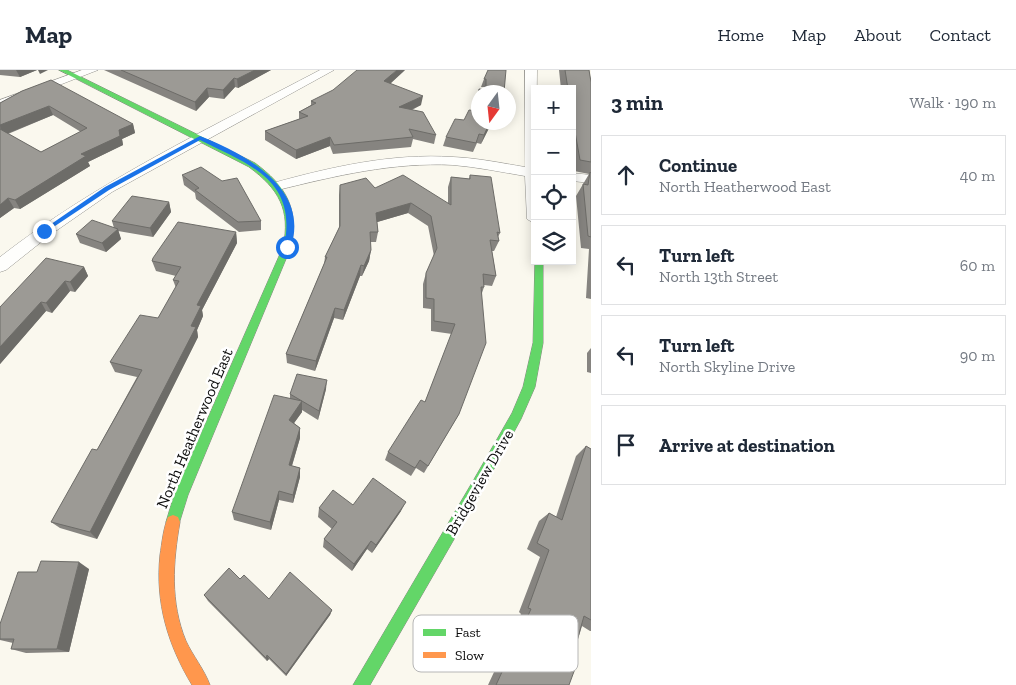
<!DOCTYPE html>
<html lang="en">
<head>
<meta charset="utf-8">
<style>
  body { margin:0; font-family:"Zilla Slab",serif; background:#f2f2f3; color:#1f2937 }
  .controls { position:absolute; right:15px; top:15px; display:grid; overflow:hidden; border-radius:0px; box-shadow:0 2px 12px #0003 }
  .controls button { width:45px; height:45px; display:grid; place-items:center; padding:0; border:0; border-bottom:1px solid #e0e1e3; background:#fff; color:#1f2937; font:25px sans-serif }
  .compass { position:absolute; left:471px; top:15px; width:45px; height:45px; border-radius:50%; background:#fff; box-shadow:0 2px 12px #0003; rotate:195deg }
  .stop { position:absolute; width:15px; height:15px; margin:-11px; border:4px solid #1a73e8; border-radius:50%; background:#fff }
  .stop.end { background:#1a73e8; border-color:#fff; box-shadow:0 1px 5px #0008 }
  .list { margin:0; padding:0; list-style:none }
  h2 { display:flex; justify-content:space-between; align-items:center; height:65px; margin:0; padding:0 20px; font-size:21px }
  h2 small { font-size:16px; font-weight:400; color:#747a83 }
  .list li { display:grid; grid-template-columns:32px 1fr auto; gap:15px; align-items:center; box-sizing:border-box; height:80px; margin:0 10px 10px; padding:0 10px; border:1px solid #e0e1e3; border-radius:0px }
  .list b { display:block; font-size:19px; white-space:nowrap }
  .list p { margin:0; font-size:16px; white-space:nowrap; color:#747a83 }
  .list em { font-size:16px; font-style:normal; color:#747a83 }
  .icon { flex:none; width:28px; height:28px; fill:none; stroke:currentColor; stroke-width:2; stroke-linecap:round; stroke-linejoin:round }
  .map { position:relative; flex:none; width:591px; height:615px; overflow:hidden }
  header { display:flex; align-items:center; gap:30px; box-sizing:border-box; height:70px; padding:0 25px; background:#fff; border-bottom:1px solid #e0e1e3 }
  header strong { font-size:24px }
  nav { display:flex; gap:28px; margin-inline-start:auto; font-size:18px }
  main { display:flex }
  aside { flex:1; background:#fff }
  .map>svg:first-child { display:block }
</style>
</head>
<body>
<header>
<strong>Map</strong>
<nav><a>Home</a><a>Map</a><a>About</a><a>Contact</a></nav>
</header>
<main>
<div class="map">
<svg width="591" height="615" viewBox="0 0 591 615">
  <rect width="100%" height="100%" fill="#faf8ee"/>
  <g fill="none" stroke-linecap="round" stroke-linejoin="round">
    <g stroke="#93928d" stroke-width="1">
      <g id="street">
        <polygon points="82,0 98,0 0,38 0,30"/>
        <path d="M320 0H334L112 122 50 165 6 200 0 202V187C98 111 210 58 320 0Z"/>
        <path d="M525 0H537L535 154 527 149 525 106C501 102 477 97 453 95 393 92 335 106 278 120L271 116 273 113C331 97 392 83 453 87 477 88 501 93 525 97Z"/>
        <polygon points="572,103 591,105 591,113 572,111"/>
      </g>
    </g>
    <g stroke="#898884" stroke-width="1">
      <g id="fast">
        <path d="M59 0H67L255 93C286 116 299 138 291 177L188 425 178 457 173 459 168 457 166 452 174 425 283 177C291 140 279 119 249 97Z"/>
        <polygon points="535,189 535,191 543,191 543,273 535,317 521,349 483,419 370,615 353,615 473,411 512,343 523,317 533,273"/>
      </g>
    </g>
    <g stroke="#898884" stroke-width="1">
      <path id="slow" d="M173 445 178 447 180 452C173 492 170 532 186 571 193 586 204 599 210 615H192C168 575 155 533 160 485 162 473 163 459 168 447Z"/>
    </g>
    <use href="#street" fill="#fefefc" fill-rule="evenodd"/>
    <use href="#fast" fill="#63d668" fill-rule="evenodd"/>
    <use href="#slow" fill="#ff974d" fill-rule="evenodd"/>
  </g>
  <g fill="#868480" fill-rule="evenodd">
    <polygon points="0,0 37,0 20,7 0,5"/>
    <polygon points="104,0 271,0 238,18 235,17 224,29 209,27 196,41"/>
    <polygon points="405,0 390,14 421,35 412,40 436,65 434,74 413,69 411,77 333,84 330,76 296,89 265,70 265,61 299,49 299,42 311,35 311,31"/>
    <polygon points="506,0 478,52 492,52 481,74 477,73 473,82 443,76 446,67 475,41 476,28 479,19 484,19 484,17 481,17 484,9"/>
    <polygon points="559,0 589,0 591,12 591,229 586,228 589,179 581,178 576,126 589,104 574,101 572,90 572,19 561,19"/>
    <path d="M22 21 133 54 135 63 122 69 123 75 88 92 90 96 20 139 14 138 0 148V33ZM53 45 81 62 41 82 8 64Z"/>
    <polygon points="182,105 261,151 261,160 239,162 196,129 195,123 184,115"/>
    <polygon points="470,105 500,163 498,167 499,171 494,181 492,181 496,206 492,216 484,215 484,217 482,223 459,344 424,403 416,398 411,406 385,390 388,382 425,332 452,264 431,261 431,239 423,238 423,214 426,203 434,186 428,156 408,143 377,152 378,162 376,172 370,172 371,180 369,191 362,206 360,206 343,250 334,248 315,301 287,293 286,284 324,194 325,187 339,158 339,125 340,115 375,118 448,133 448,117 451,107 469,109"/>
    <polygon points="169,132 171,142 153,167 118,161 121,169 106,182 80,173 76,164 114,158 112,151"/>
    <polygon points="236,162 237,173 202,240 203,246 197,260 198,267 97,469 60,458 51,452 97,380 137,307 115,302 110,292 158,248 176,218 173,210 176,206 156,201 152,191"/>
    <polygon points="84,197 88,206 75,222 70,221 52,243 46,241 0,294 0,237"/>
    <polygon points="591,278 591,303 587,302 587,283"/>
    <polygon points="326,319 318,350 302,340 302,342 294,353 300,358 300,368 292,396 300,398 300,407 293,433 279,430 271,460 234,450 232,442 290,328 290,324"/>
    <polygon points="586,376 591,379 591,561 590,561 582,556 571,592 569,615 488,615 521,544 519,542 540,487 527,479 539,451 549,443 556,447 576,386"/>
    <polygon points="353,435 401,441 372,483 367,479 352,501 323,477 324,469 332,459 318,447 319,438"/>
    <polygon points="89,499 69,582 26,583 11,579 13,573 0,570 0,554 37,502"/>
    <polygon points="240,509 269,529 332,540 330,545 286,606 269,589 267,591 208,531 204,525"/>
  </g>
  <g fill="#6d6c68">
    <polygon points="16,0 37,0 20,7"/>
    <polygon points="38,0 48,0 40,4"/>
    <polygon points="255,0 271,0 238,18 237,9"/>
    <polygon points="397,0 405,0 383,20 384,11"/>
    <polygon points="234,8 235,17 224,29 223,20"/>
    <polygon points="207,18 209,27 196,41 195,32"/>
    <polygon points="423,26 421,35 397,46 399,37"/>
    <polygon points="49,36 53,45 1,66 0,55"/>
    <polygon points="490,52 492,52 481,74 484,65"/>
    <polygon points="133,54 135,63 122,69 123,75 88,92 90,96 20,139 15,130 81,84 119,60"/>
    <polygon points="330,67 330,76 296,89 296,80"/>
    <polygon points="8,128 14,138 0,148 0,135"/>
    <polygon points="169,132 171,142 153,167 150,158"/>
    <polygon points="411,133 408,143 374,153 376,143"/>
    <polygon points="118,159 121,169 106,182 102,173"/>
    <polygon points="236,162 237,173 202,240 203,246 197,260 198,267 97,469 90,462 191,256 197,235"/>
    <polygon points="371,180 369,191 362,206 364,196"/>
    <polygon points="361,195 360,206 343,250 344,240"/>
    <polygon points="84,197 88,206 75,222 70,212"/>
    <polygon points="65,211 70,221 52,243 46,233"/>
    <polygon points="41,232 46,241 0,294 0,277"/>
    <polygon points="335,238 334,248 315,301 316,291"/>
    <polygon points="327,310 326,319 318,350 319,341"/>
    <polygon points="302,331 302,342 289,360 289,350"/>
    <polygon points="300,358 300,368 289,405 289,395"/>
    <polygon points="300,398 300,407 293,433 293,425"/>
    <polygon points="279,421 279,430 271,460 270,452"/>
    <polygon points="406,432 401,441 372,483 376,475"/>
    <polygon points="371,471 367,479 352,501 354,494"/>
    <polygon points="79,492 89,499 69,582 57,579"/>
    <polygon points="332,540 330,545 286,606 286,604"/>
    <polygon points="267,585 269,589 267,591 266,588"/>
  </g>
  <g fill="#9c9a95" stroke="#6d6c68">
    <polygon points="121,0 255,0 237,9 234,8 223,20 207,18 195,32"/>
    <polygon points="357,0 397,0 384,11 423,26 399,37 423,42 436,65 409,59 413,67 334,75 330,67 296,80 265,61 308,46 299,42 316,33 311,31 333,20"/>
    <polygon points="488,0 506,0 504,22 479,22 479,19 486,20 486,9 484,9"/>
    <polygon points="565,0 589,0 591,12 591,92 580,90 572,45 572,19 568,19"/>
    <polygon points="51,10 133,54 119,60 120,66 81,84 86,86 15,130 8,128 0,135 0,59 41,82 87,58 49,36 0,55 0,33 22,21"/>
    <polygon points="478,24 478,52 490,52 484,65 479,64 476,73 446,67 455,49 464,50 469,40 477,41"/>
    <polygon points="201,97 222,111 237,108 261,151 238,152 195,120 199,118 182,105"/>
    <polygon points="590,102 591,103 591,167 588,166 583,114 588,115"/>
    <polygon points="403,105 451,135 451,107 470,109 470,105 491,107 500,163 497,162 499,171 490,170 496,206 483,204 484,217 481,217 486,273 459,344 428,396 420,390 415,398 388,382 421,330 425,332 455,254 434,251 434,229 426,228 426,203 437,178 431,146 411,133 376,143 378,162 370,162 371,180 364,196 361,195 344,240 335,238 316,291 286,284 327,187 325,187 340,156 340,115 366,108 375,118"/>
    <polygon points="132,126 169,132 150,158 112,151"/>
    <polygon points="92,150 118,159 102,173 76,164"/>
    <polygon points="178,152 236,162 197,235 201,236 191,256 196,257 90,462 51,452 92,379 97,380 142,300 110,292 140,245 158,248 179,211 173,210 181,197 152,191 153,188"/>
    <polygon points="46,188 84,197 70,212 65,211 46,233 41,232 0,277 0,237"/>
    <polygon points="297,304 327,310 319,341 290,324"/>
    <polygon points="274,325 302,331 289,350 300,358 289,395 300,398 293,425 279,421 270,452 232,442"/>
    <polygon points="586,376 591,379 591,550 584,546 571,592 576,596 569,615 496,615 531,539 528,538 549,480 537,473 549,443 562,450"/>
    <polygon points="373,408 406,432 376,475 371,471 354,494 324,469 337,452 319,438 333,420 353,435"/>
    <polygon points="41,491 79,492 57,579 11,579 14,569 0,569 0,554 18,502 37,502"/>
    <polygon points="229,498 240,509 244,505 269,529 290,502 332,540 286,604 267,585 266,588 204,525"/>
  </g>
  <path fill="#1a73e8" d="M200 66C246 84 312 120 290 179L284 177C298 110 250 95 200 70L109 120 46 162 41 161 105 117Z"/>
  <g text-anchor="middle" stroke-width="5" stroke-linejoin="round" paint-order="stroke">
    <g font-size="16" fill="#0b0b0b" stroke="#fff">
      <text transform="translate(194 358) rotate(-67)" y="6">North Heatherwood East</text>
      <text transform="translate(479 412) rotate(-60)" y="6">Bridgeview Drive</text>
    </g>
  </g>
  <rect x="413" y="545" width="165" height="57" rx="8" fill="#fff" stroke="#b6b6b6" stroke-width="1"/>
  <rect x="423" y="559" width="23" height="7" fill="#63d668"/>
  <rect x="423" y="582" width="23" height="6" fill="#ff974d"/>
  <g font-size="14" fill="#0b0b0b">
    <text x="455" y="567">Fast</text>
    <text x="455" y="590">Slow</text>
  </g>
</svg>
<div class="controls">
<button>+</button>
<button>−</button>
<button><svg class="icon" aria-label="locate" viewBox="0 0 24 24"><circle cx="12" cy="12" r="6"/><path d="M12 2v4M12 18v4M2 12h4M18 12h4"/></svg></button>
<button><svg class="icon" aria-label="layers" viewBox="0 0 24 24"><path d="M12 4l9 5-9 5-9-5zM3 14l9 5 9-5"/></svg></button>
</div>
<svg class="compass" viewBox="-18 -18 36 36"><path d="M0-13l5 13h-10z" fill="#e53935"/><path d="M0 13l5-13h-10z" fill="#747a83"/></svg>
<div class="stop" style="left:287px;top:177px"></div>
<div class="stop end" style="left:44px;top:161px"></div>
</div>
<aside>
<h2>3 min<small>Walk · 190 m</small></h2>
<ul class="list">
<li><svg class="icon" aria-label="ahead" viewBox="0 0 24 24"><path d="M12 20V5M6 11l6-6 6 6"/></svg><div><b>Continue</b><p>North Heatherwood East</p></div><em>40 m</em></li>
<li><svg class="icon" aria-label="left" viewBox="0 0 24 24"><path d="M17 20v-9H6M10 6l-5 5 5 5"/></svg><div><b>Turn left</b><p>North 13th Street</p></div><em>60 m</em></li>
<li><svg class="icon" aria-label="left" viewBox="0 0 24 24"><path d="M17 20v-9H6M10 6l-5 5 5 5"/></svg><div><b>Turn left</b><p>North Skyline Drive</p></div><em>90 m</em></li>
<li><svg class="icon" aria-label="arrive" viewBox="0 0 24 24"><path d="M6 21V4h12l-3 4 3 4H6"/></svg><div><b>Arrive at destination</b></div></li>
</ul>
</aside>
</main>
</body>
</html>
